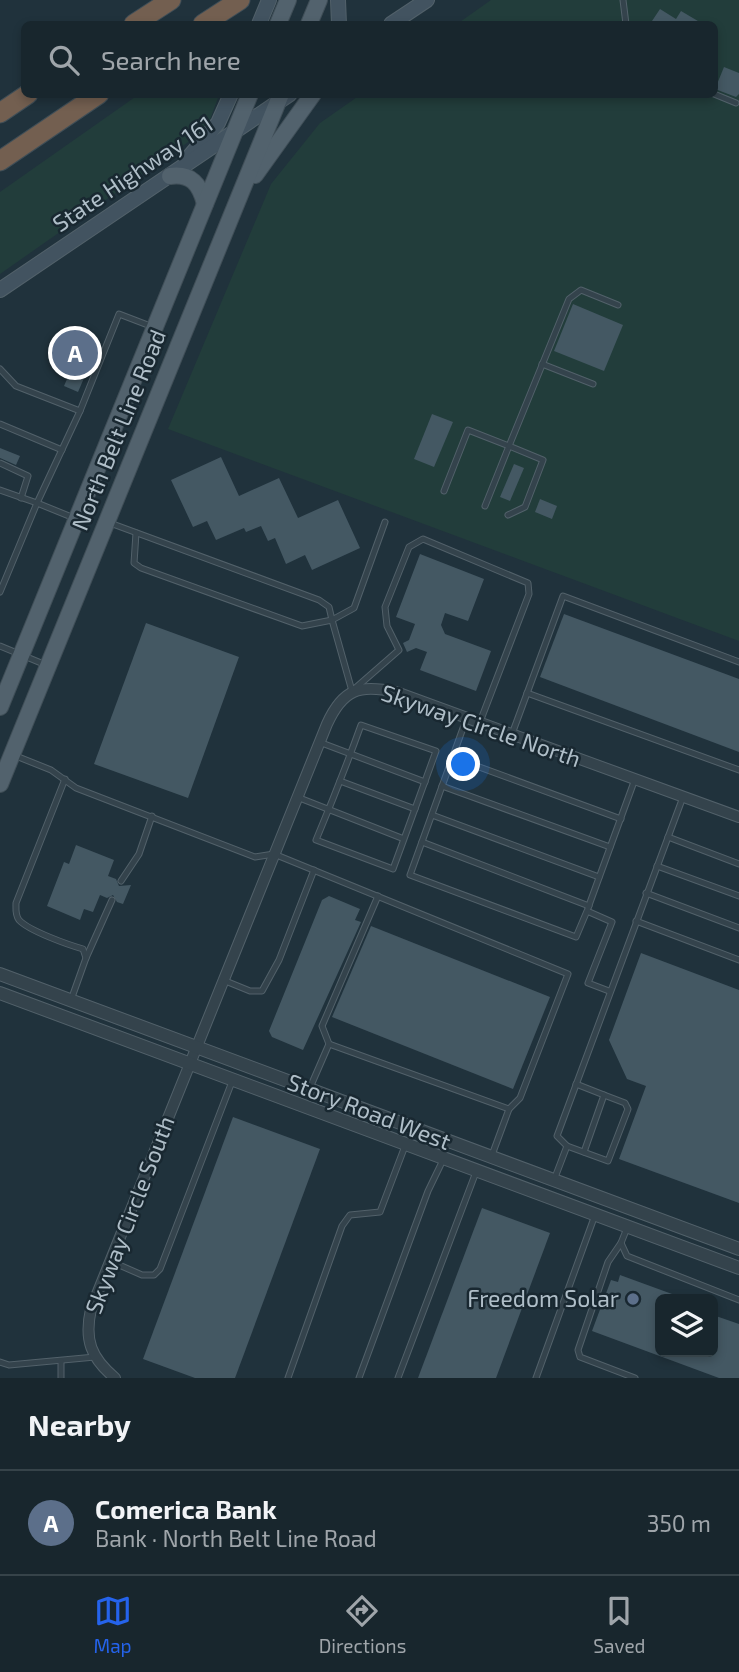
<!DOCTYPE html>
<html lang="en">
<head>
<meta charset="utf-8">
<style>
  body { margin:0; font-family:"Exo 2",sans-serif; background:#253239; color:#f1f3f6 }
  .controls { position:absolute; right:21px; bottom:21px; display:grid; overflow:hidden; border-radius:10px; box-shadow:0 4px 10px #0003 }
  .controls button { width:63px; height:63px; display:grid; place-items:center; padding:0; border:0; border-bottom:2px solid #364349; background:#18262d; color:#f1f3f6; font:35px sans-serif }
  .you { position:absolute; left:464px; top:765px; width:24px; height:24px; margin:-18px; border:5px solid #fff; border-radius:50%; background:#1a73e8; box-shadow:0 0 0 10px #1a73e833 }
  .badge { display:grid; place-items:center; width:46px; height:46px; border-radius:50%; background:#2563eb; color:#fff; font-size:23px; font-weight:700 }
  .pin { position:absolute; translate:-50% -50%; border:4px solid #fff; box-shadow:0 2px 7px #0006 }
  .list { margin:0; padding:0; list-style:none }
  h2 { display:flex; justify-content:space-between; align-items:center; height:91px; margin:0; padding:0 28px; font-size:30px }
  h2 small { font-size:23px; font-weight:400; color:#9fa5aa }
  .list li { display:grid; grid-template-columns:46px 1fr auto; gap:21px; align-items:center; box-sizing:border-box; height:105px; padding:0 28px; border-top:2px solid #364349 }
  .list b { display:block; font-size:26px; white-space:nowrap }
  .list p { margin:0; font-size:23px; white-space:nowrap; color:#9fa5aa }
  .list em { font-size:23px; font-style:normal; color:#9fa5aa }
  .icon { flex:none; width:38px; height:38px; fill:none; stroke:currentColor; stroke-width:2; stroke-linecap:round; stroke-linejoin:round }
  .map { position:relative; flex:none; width:739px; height:1378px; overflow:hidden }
  .search { position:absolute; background:#18262d; box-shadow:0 4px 10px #0003; left:21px; right:21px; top:21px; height:77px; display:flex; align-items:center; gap:18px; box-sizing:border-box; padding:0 24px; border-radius:10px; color:#9fa5aa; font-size:26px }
  .sheet { height:196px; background:#18262d }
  nav { display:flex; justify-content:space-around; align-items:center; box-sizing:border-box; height:98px; border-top:2px solid #364349; background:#18262d; font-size:19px; color:#9fa5aa }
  nav a { display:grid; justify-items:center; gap:4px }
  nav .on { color:#2563eb }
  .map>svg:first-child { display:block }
</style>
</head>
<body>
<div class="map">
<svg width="739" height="1378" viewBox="0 0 739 1378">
  <rect width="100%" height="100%" fill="#20323c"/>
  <g fill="#223d3b">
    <polygon points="491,0 739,0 739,641 168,429 271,184 320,123 360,95 714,94 714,24 457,24"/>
    <polygon points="138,95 219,95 207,128 201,133 0,274 0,192"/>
  </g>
  <g fill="#445863">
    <polygon points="660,9 676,19 681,11 703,24 650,24"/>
    <polygon points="724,67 739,73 739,94 736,97 715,89"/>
    <polygon points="573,304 623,325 604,371 554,351"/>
    <polygon points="62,334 97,348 78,392 64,386 73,365 54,357"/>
    <polygon points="432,414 453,422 434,467 414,459"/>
    <polygon points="0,448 20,456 16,465 0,458"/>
    <polygon points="221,457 239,496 279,478 298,518 338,500 360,548 312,570 305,555 286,564 275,538 268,541 261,526 246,532 244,528 216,540 207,521 193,527 171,480"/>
    <polygon points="514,464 524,468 510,501 500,497"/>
    <polygon points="540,499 557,506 552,519 535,512"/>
    <polygon points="420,554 484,579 468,621 445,613 441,625 445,634 491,651 476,691 420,670 427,652 416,648 407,652 403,643 409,640 415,624 396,617"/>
    <polygon points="564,614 739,679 739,752 540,677"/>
    <polygon points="146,623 239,657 188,798 94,764"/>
    <polygon points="76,845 114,860 108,876 116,879 119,886 131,885 123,904 117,902 113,895 107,898 100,895 93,912 84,909 80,920 47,906 64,862 69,864"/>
    <polygon points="329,896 360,909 355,920 361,922 303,1050 272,1037 269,1031 322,900"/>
    <polygon points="371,926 550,997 513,1089 332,1017"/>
    <polygon points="641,953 739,990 739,1203 619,1159 646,1086 627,1079 609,1040"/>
    <polygon points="233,1117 320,1149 235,1378 195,1378 143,1359"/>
    <polygon points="482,1208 550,1233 496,1378 418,1378"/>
    <polygon points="620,1275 683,1298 660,1299 660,1352 713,1352 713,1315 739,1324 739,1378 719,1378 592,1331 611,1280 618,1282"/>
  </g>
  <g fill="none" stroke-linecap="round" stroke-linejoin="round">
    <g stroke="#52616a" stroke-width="7">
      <g id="service">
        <polyline points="623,0 626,24"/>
        <polyline points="714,94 736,103"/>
        <polyline points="542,364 593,384"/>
        <polyline points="0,369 16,386 80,411"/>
        <polyline points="0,424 62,450"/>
        <polyline points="0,463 28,476 21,498"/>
        <polyline points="0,490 37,503 80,411 119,314 153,327"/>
        <polyline points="444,491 468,430 509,446 485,506"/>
        <polyline points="508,515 525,507 543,460 509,446 569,299 581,290 618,305"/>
        <polyline points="110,523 319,600 329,607 332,620 354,608 385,522"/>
        <polyline points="136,533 134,563 141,568 302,626 332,620 352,691 399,650 387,626 385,607 409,547 423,539 528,583 529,594 480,722"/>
        <polyline points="0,592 37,503 74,518"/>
        <polyline points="0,646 46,665"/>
        <polyline points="527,693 739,770"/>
        <polyline points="467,717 410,875 576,937 587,911 612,922 588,983 609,991"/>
        <polyline points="512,734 563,596 739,662"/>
        <polyline points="319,742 425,782"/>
        <polyline points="16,756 51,770 76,788 255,857 274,854 568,974 520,1098 509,1109 492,1155"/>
        <polyline points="452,757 621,819"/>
        <path d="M65 779 16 903C16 908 15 915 19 920 29 931 69 945 83 949L86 958 71 1000"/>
        <polyline points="340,781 415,809"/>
        <polyline points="442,786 610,847"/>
        <path d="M297 797 404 839 436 751 361 725C347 764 332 802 316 840L393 869 404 839"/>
        <polyline points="432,815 599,877"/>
        <polyline points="668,837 739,864"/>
        <polyline points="422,842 589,906"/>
        <polyline points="657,866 739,896"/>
        <polyline points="121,881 139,854 152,816"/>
        <polyline points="646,893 739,928"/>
        <polyline points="588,908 635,779"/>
        <polyline points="636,921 739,960"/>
        <polyline points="86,958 112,900"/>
        <polyline points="223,980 250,991 262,991 279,960 314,870"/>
        <polyline points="329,1044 509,1109"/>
        <polyline points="576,1084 604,1095 584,1152"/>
        <polyline points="309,1090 329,1044 322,1026 378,896"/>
        <polyline points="567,1146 608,1161 628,1109 625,1103 604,1095"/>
        <polyline points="554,1180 567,1146 557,1136 683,797"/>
        <polyline points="627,1228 621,1243 627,1256 739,1300"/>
        <polyline points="621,1243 608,1262 578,1350 580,1357 635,1378"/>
        <polyline points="110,1261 142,1275 154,1275 160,1269 233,1079"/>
        <polyline points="0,1362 9,1365 95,1357"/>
        <polyline points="61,1378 61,1361"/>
        <polyline points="288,1378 342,1226 350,1215 380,1212 405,1146"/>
        <polyline points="359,1378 428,1191 443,1160"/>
        <polyline points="398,1378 476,1172"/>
        <polyline points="536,1378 595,1215"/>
      </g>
    </g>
    <g stroke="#52616a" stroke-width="12">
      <path id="minor" d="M115 1378C91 1358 84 1340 91 1309L327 724C343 689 359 684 396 692L739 817"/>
    </g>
    <g stroke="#52616a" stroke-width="14">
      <g id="tertiary">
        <polyline points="0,974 739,1249"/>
        <polyline points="0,993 739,1268"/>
      </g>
    </g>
    <g stroke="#52616a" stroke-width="16">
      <g id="secondary">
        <polyline points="338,0 339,24"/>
        <polyline points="259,24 269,0"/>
        <polyline points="391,24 427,0"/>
        <polyline points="188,158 218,123 231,94"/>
        <polyline points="0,290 290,94"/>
      </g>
    </g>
    <g stroke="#404f58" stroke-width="18">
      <g id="primary">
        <polyline points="278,24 288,0"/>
        <polyline points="309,24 319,0"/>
        <polyline points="255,175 313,94"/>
        <path d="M170 176C191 173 200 184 205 204"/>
        <polyline points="0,707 250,94"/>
        <polyline points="0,784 281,94"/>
      </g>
    </g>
    <g stroke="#3f4e57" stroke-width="21">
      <g id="motorway">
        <polyline points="134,24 171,0"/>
        <polyline points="203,24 240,0"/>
        <polyline points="0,113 28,94"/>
        <polyline points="0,161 99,94"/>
      </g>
    </g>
    <use href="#service" stroke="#34434c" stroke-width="5"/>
    <use href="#minor" stroke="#34434c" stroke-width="10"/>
    <use href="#tertiary" stroke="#34434c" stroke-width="12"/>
    <use href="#secondary" stroke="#425360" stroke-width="14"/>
    <use href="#primary" stroke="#52626d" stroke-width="16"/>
    <use href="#motorway" stroke="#735f50" stroke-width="19"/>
  </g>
  <circle fill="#5c6f8a" stroke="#192831" stroke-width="2.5" cx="633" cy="1299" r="7"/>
  <g text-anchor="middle" stroke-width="5" stroke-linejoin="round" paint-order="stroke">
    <g font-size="23" fill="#afbec8" stroke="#192831">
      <text transform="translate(133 174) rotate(-34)" y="8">State Highway 161</text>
      <text transform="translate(119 430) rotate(-68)" y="8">North Belt Line Road</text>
      <text transform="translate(481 726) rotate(19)" y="8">Skyway Circle North</text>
      <text transform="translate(369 1112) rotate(21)" y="8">Story Road West</text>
      <text transform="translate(130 1215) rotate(-69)" y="8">Skyway Circle South</text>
    </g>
    <g font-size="23" fill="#afbec8" stroke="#192831" text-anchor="end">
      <text x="619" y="1307">Freedom Solar</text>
    </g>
  </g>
</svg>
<div class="controls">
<button><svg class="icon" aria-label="layers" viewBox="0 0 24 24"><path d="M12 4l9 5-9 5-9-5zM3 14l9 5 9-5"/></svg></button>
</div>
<div class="you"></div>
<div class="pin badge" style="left:75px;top:353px;background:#5c6f8a">A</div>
<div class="search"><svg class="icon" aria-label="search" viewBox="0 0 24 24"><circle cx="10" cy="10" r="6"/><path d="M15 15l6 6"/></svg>Search here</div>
</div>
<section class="sheet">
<h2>Nearby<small></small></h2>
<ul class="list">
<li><span class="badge" style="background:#5c6f8a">A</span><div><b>Comerica Bank</b><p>Bank · North Belt Line Road</p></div><em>350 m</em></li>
</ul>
</section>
<nav>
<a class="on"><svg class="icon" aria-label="map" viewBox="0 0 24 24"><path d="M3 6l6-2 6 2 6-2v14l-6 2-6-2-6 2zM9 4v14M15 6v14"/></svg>Map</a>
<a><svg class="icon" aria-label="directions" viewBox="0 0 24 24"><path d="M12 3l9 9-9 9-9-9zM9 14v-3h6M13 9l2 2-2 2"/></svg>Directions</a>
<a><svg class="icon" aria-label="saved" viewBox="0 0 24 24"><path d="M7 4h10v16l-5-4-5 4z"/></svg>Saved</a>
</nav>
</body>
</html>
